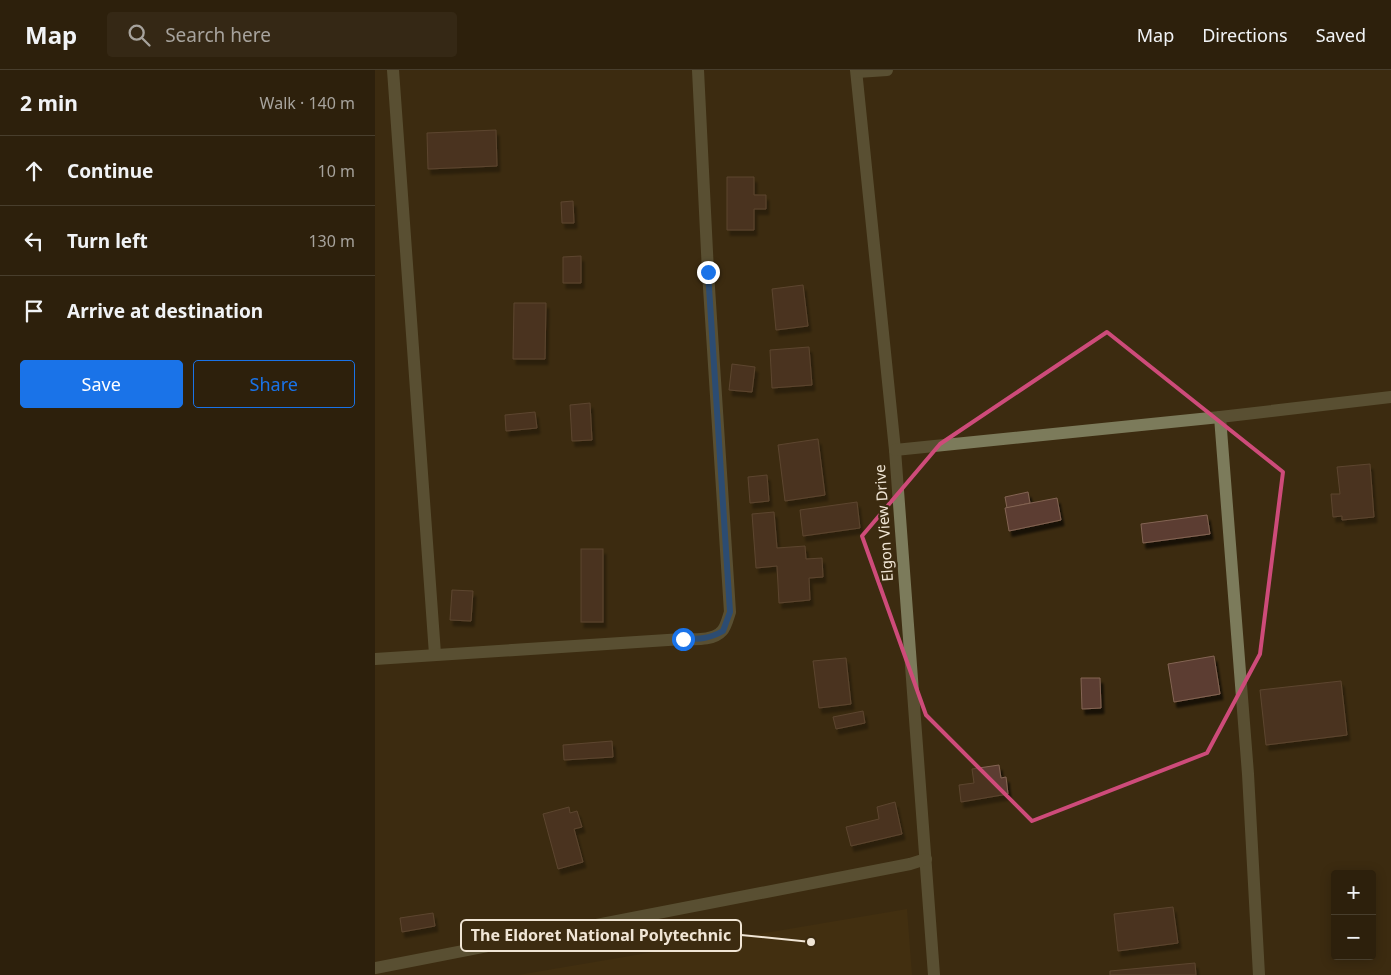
<!DOCTYPE html>
<html lang="en">
<head>
<meta charset="utf-8">
<style>
  body { margin:0; font-family:"Noto Sans",sans-serif; background:#352815; color:#f1f3f6 }
  .controls { position:absolute; right:15px; bottom:15px; display:grid; overflow:hidden; border-radius:5px; box-shadow:0 2px 12px #0003 }
  .controls button { width:45px; height:45px; display:grid; place-items:center; padding:0; border:0; border-bottom:1px solid #483e2d; background:#2d200c; color:#f1f3f6; font:25px sans-serif }
  .stop { position:absolute; width:15px; height:15px; margin:-11px; border:4px solid #1a73e8; border-radius:50%; background:#fff }
  .stop.end { background:#1a73e8; border-color:#fff; box-shadow:0 1px 5px #0008 }
  .list { margin:0; padding:0; list-style:none }
  h2 { display:flex; justify-content:space-between; align-items:center; height:65px; margin:0; padding:0 20px; font-size:21px }
  h2 small { font-size:16px; font-weight:400; color:#a7a39d }
  .list li { display:grid; grid-template-columns:32px 1fr auto; gap:15px; align-items:center; box-sizing:border-box; height:70px; padding:0 20px; border-top:1px solid #483e2d }
  .list b { display:block; font-size:19px; white-space:nowrap }
  .list em { font-size:16px; font-style:normal; color:#a7a39d }
  .actions { display:flex; gap:10px; padding:15px 20px }
  .actions a { flex:1; padding:11px 0; border:1px solid #1a73e8; border-radius:5px; text-align:center; font-size:18px; color:#1a73e8 }
  .actions .main { background:#1a73e8; color:#fff }
  .icon { flex:none; width:28px; height:28px; fill:none; stroke:currentColor; stroke-width:2; stroke-linecap:round; stroke-linejoin:round }
  .map { position:relative; flex:none; width:1016px; height:905px; overflow:hidden }
  header { display:flex; align-items:center; gap:30px; box-sizing:border-box; height:70px; padding:0 25px; background:#2d200c; border-bottom:1px solid #483e2d }
  header strong { font-size:24px }
  nav { display:flex; gap:28px; margin-inline-start:auto; font-size:18px }
  .search { width:350px; height:45px; background:#352815; display:flex; align-items:center; gap:12px; box-sizing:border-box; padding:0 18px; border-radius:5px; color:#a7a39d; font-size:19px }
  main { display:flex }
  aside { flex:1; background:#2d200c }
  .map>svg:first-child { display:block }
</style>
</head>
<body>
<header>
<strong>Map</strong>
<div class="search"><svg class="icon" aria-label="search" viewBox="0 0 24 24"><circle cx="10" cy="10" r="6"/><path d="M15 15l6 6"/></svg>Search here</div>
<nav><a>Map</a><a>Directions</a><a>Saved</a></nav>
</header>
<main>
<aside>
<h2>2 min<small>Walk · 140 m</small></h2>
<ul class="list">
<li><svg class="icon" aria-label="ahead" viewBox="0 0 24 24"><path d="M12 20V5M6 11l6-6 6 6"/></svg><div><b>Continue</b></div><em>10 m</em></li>
<li><svg class="icon" aria-label="left" viewBox="0 0 24 24"><path d="M17 20v-9H6M10 6l-5 5 5 5"/></svg><div><b>Turn left</b></div><em>130 m</em></li>
<li><svg class="icon" aria-label="arrive" viewBox="0 0 24 24"><path d="M6 21V4h12l-3 4 3 4H6"/></svg><div><b>Arrive at destination</b></div></li>
</ul>
<div class="actions"><a class="main">Save</a><a>Share</a></div>
</aside>
<div class="map">
<svg width="1016" height="905" viewBox="0 0 1016 905">
  <defs>
    <filter id="shadow"><feDropShadow dx="3" dy="5.5" stdDeviation="1" flood-color="#0009"/></filter>
  </defs>
  <rect width="100%" height="100%" fill="#3c2b10"/>
  <polygon fill="#493311" points="532,839 537,905 143,905"/>
  <g fill="#5b3e30" stroke="#846454" filter="url(#shadow)">
    <polygon points="121,60 122,96 53,99 52,63"/>
    <polygon points="352,107 379,107 379,125 391,125 391,139 379,139 379,160 352,160"/>
    <polygon points="198,131 199,153 187,153 186,132"/>
    <polygon points="206,186 206,213 188,213 188,187"/>
    <polygon points="428,215 433,256 401,260 397,219"/>
    <polygon points="139,233 171,233 170,289 138,289"/>
    <polygon points="434,277 437,315 397,318 395,280"/>
    <polygon points="357,294 380,297 377,322 354,320"/>
    <polygon points="215,333 217,370 197,371 195,335"/>
    <polygon points="160,342 162,358 131,361 130,345"/>
    <polygon points="443,369 450,425 410,431 403,375"/>
    <polygon points="995,394 999,447 967,450 967,446 958,447 956,424 965,424 962,397"/>
    <polygon points="392,405 394,431 375,433 373,407"/>
    <polygon points="653,422 655,433 632,438 630,427"/>
    <polygon points="682,428 686,450 634,461 630,438"/>
    <polygon points="482,432 485,458 428,466 425,440"/>
    <polygon points="399,442 402,478 430,476 431,489 447,488 448,507 434,508 435,530 404,533 402,496 381,498 377,444"/>
    <polygon points="832,445 835,464 768,473 766,454"/>
    <rect x="206" y="479" width="22" height="73"/>
    <polygon points="77,520 98,521 96,551 75,550"/>
    <polygon points="839,586 845,624 799,632 793,594"/>
    <polygon points="471,588 476,634 444,638 438,591"/>
    <polygon points="706,608 725,608 726,638 707,639"/>
    <polygon points="966,611 972,665 891,675 885,620"/>
    <polygon points="488,641 490,653 461,659 458,647"/>
    <polygon points="237,671 238,687 189,690 188,675"/>
    <polygon points="624,695 626,708 631,707 633,724 586,732 584,715 599,713 597,699"/>
    <polygon points="520,732 527,764 476,776 471,757 504,749 502,737"/>
    <polygon points="194,737 195,743 202,741 207,757 199,759 208,792 183,799 168,744"/>
    <polygon points="798,837 803,873 743,881 739,844"/>
    <polygon points="58,843 60,856 27,862 25,848"/>
    <polygon points="820,893 821,905 735,905 735,901"/>
  </g>
  <g fill="none" stroke-linecap="round" stroke-linejoin="round">
    <g stroke="#7c7b5b" stroke-width="12">
      <polyline points="18,0 60,584"/>
      <polyline points="481,0 520,380 559,905"/>
      <polyline points="482,2 512,0"/>
      <polyline points="845,347 873,704 884,905"/>
      <polyline points="520,380 845,347 1016,327"/>
      <path d="M0 589 308 569C320 569 338 571 347 561 351 557 353 548 355 542L333 202 323 0"/>
      <polyline points="0,898 535,794 551,789"/>
    </g>
  </g>
  <g fill="none" stroke-linecap="round" stroke-linejoin="round">
    <path stroke="#1a73e8" stroke-width="6" d="M308 569C324 569 334 569 348 561L355 542 333 202"/>
  </g>
  <path d="M0 0H1016V905H0ZM732 262 908 402 885 584 832 683 657 751 551 645 487 466 565 374Z" fill="#3c2b10" fill-opacity=".55" fill-rule="evenodd"/>
  <path fill="none" stroke="#ce4b7a" stroke-width="4" stroke-linejoin="round" d="M732 262 908 402 885 584 832 683 657 751 551 645 487 466 565 374Z"/>
  <g text-anchor="middle" stroke-width="4.5" stroke-linejoin="round" paint-order="stroke">
    <g font-size="15" fill="#f0e5d5" stroke="#3c2b10">
      <text transform="translate(509 453) rotate(-94)" y="5">Elgon View Drive</text>
    </g>
  </g>
  <path fill="none" stroke="#f0e5d5" stroke-width="2" d="M436 872L366 865"/>
  <circle fill="#f0e5d5" stroke="#3c2b10" stroke-width="2" cx="436" cy="872" r="5"/>
  <rect fill="#3c2b10" stroke="#f0e5d5" stroke-width="2" x="86" y="850" width="280" height="31" rx="5"/>
  <g font-size="16" text-anchor="middle" font-weight="bold" fill="#f0e5d5">
    <text x="226" y="871">The Eldoret National Polytechnic</text>
  </g>
</svg>
<div class="controls">
<button>+</button>
<button>−</button>
</div>
<div class="stop" style="left:308px;top:569px"></div>
<div class="stop end" style="left:333px;top:202px"></div>
</div>
</main>
</body>
</html>
